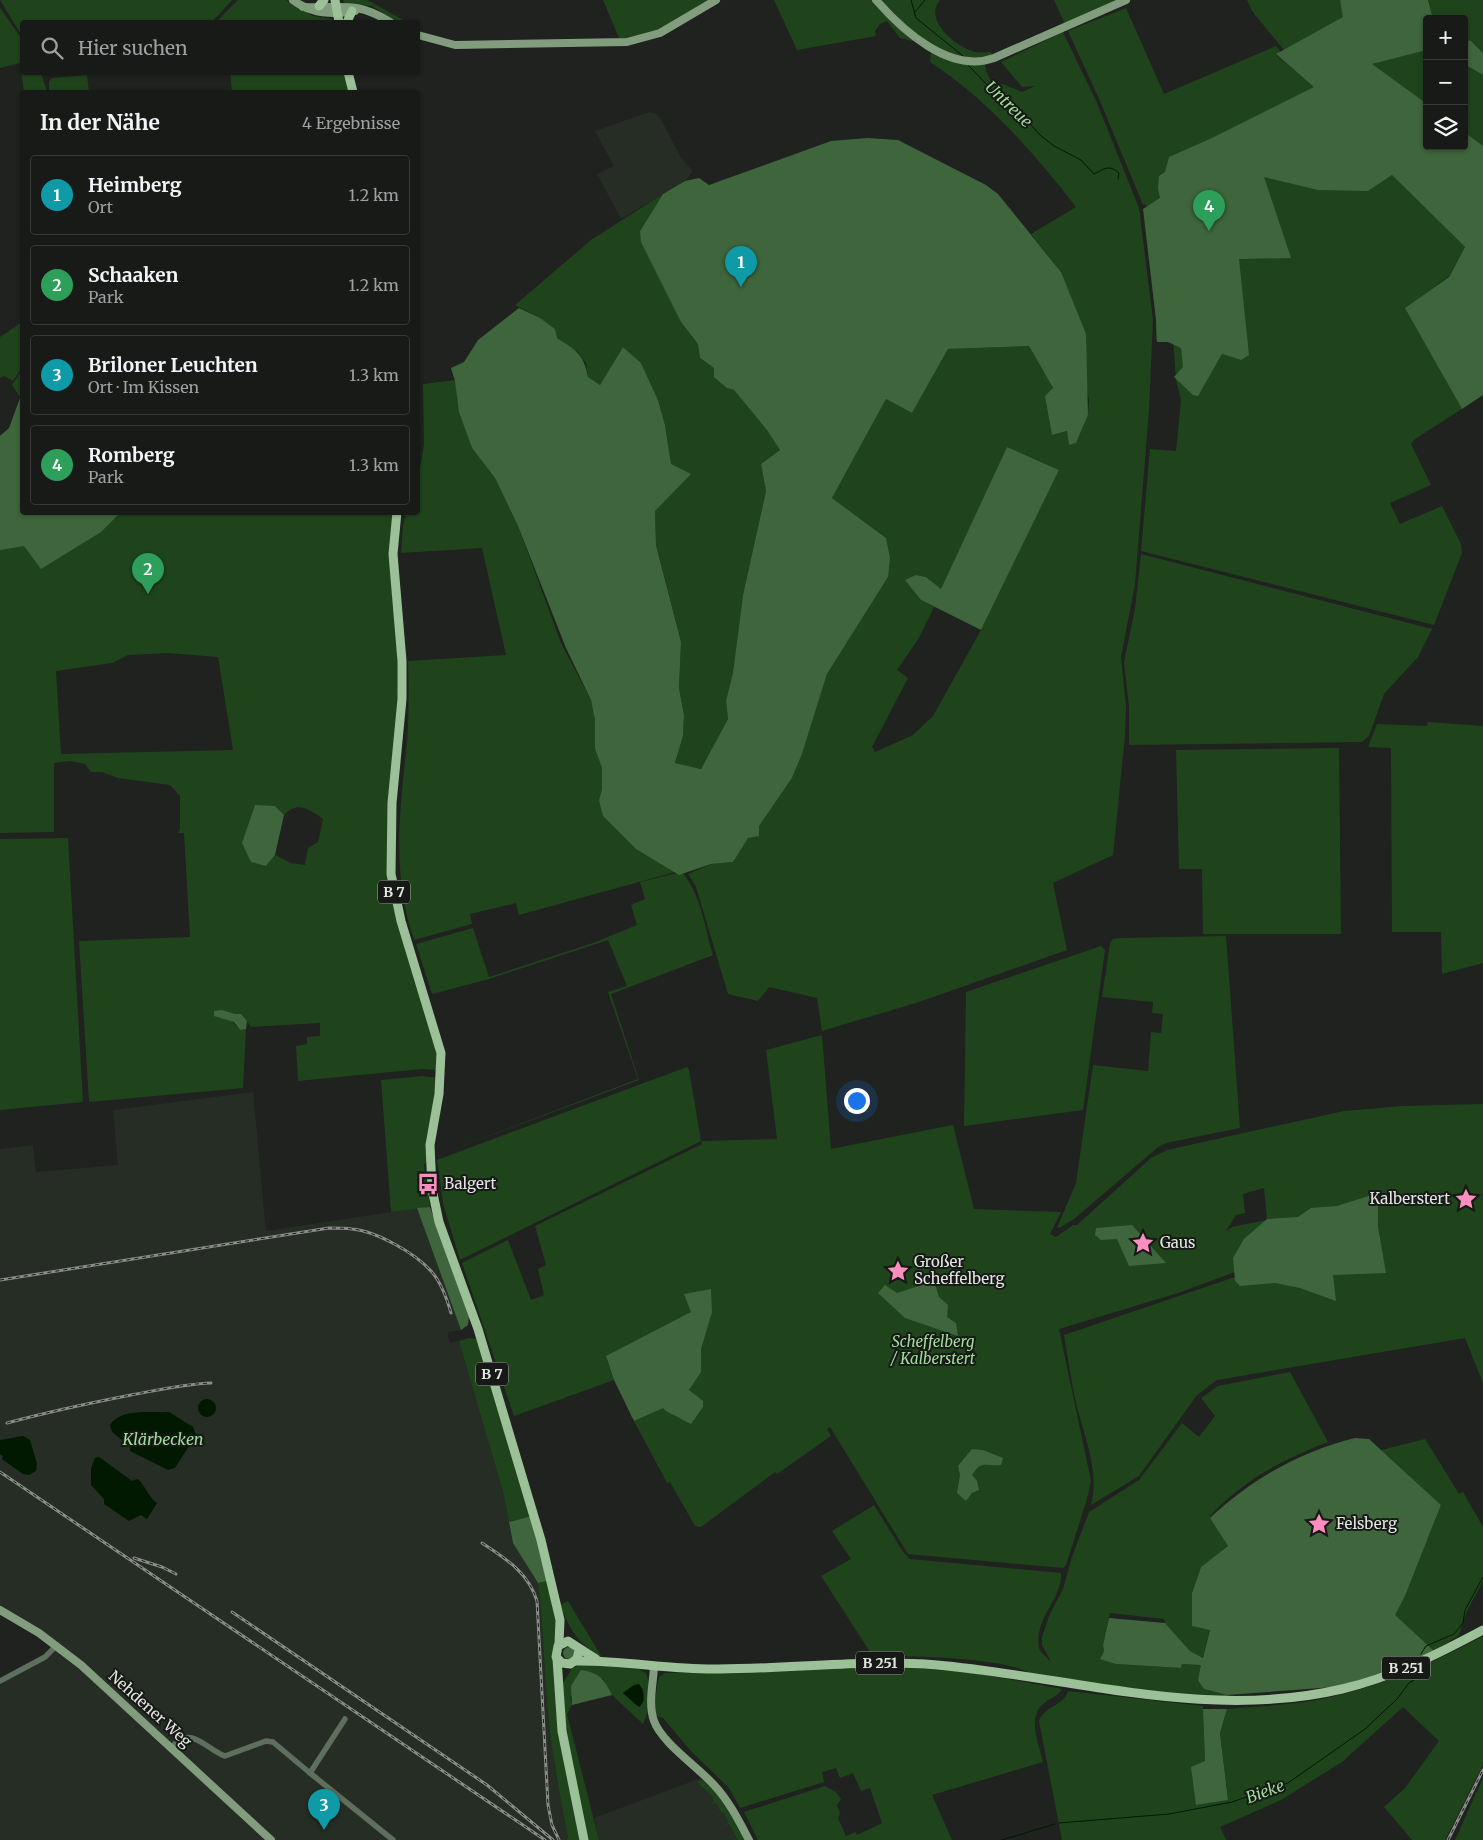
<!DOCTYPE html>
<html lang="de">
<head>
<meta charset="utf-8">
<style>
  body { margin:0; font-family:Merriweather,serif; background:#20231f; color:#f1f3f6 }
  .controls { position:absolute; right:15px; top:15px; display:grid; overflow:hidden; border-radius:5px; box-shadow:0 1px 4px #0004 }
  .controls button { width:45px; height:45px; display:grid; place-items:center; padding:0; border:0; border-bottom:1px solid #363835; background:#171a16; color:#f1f3f6; font:25px sans-serif }
  .you { position:absolute; left:856px; top:1100px; width:18px; height:18px; margin:-12px; border:4px solid #fff; border-radius:50%; background:#1a73e8; box-shadow:0 0 0 8px #1a73e833 }
  .badge { display:grid; place-items:center; width:32px; height:32px; border-radius:50%; background:#8c9099; color:#fff; font-size:16px; font-weight:700 }
  .pin { position:absolute; translate:-50% -41px; filter:drop-shadow(0 1px 2px #0008) }
  .pin::after { content:''; position:absolute; top:26px; width:18px; height:15px; background:inherit; clip-path:polygon(0 0,100% 0,50% 100%) }
  .list { margin:0; padding:0; list-style:none }
  h2 { display:flex; justify-content:space-between; align-items:center; height:65px; margin:0; padding:0 20px; font-size:21px }
  h2 small { font-size:16px; font-weight:400; color:#9ea1a1 }
  .list li { display:grid; grid-template-columns:32px 1fr auto; gap:15px; align-items:center; box-sizing:border-box; height:80px; margin:0 10px 10px; padding:0 10px; border:1px solid #363835; border-radius:5px }
  .list b { display:block; font-size:19px; white-space:nowrap }
  .list p { margin:0; font-size:16px; white-space:nowrap; color:#9ea1a1 }
  .list em { font-size:16px; font-style:normal; color:#9ea1a1 }
  .icon { flex:none; width:28px; height:28px; fill:none; stroke:currentColor; stroke-width:2; stroke-linecap:round; stroke-linejoin:round }
  .map { position:relative; flex:none; width:1483px; height:1840px; overflow:hidden }
  .search { position:absolute; background:#171a16; box-shadow:0 1px 4px #0004; left:20px; top:20px; width:400px; height:55px; display:flex; align-items:center; gap:12px; box-sizing:border-box; padding:0 18px; border-radius:5px; color:#9ea1a1; font-size:19px }
  .panel { position:absolute; background:#171a16; box-shadow:0 1px 4px #0004; left:20px; top:90px; width:400px; height:425px; border-radius:5px }
  .map>svg:first-child { display:block }
</style>
</head>
<body>
<div class="map">
<svg width="1483" height="1840" viewBox="0 0 1483 1840">
  <rect width="100%" height="100%" fill="#1f221e"/>
  <g fill="#252d24">
    <polygon points="649,112 656,114 661,119 681,158 693,171 685,181 621,219 597,174 614,166 595,131"/>
    <polygon points="253,1092 266,1231 417,1208 461,1330 448,1332 448,1336 450,1343 459,1341 503,1492 513,1542 538,1583 543,1617 554,1764 568,1838 566,1840 0,1840 0,1685 50,1656 55,1641 0,1606 0,1149 33,1145 36,1172 118,1165 113,1110"/>
    <polygon points="701,1778 725,1806 744,1840 599,1840 594,1818"/>
  </g>
  <g fill="#1f441c" fill-rule="evenodd">
    <polygon points="0,0 232,0 212,22 22,22 22,36"/>
    <polygon points="238,0 286,0 313,16 332,19 333,22 216,22"/>
    <polygon points="343,0 367,0 407,22 397,22 372,6 344,3"/>
    <polygon points="603,0 712,0 649,36 620,40"/>
    <path d="M774 0H940C923 20 956 47 975 52 980 53 985 52 991 52L992 57C959 61 943 51 915 35L913 41 900 38 887 21 880 24 875 31 876 36 797 50Z"/>
    <polygon points="1054,0 1123,0 1065,24"/>
    <polygon points="1247,0 1340,0 1344,17 1284,50 1252,11"/>
    <polygon points="1428,0 1483,0 1483,53 1470,40 1464,43 1464,19 1433,19"/>
    <polygon points="0,8 22,39 22,72 41,73 47,92 24,92 20,63 0,68"/>
    <path d="M1126 8 1164 94 1276 46 1281 52 1276 55 1315 87 1371 64 1427 50V146H1464V64L1483 75V331L1469 242 1397 168 1383 181 1392 175 1465 247 1449 276 1406 308 1462 409 1415 439 1411 444 1431 485 1390 503 1400 524 1442 506 1461 544 1462 553 1434 625 1141 551 1150 449 1176 451 1181 400 1176 380 1173 339 1156 340V289L1146 204 1143 205 1100 101 1068 31ZM1216 349 1241 360 1222 354 1204 384Z"/>
    <path d="M1063 32 1097 103 1139 208 1153 320 1149 410 1135 584 1121 657 1126 707 1125 735 1113 855 1053 883 1067 950 919 1002 822 1031 817 998 769 987 758 1001 728 994 696 887 688 874 711 864 733 862 741 845 759 826 792 778 802 754 827 674 888 577 886 538 832 498 886 399 912 413 948 349 1029 346 1053 388 1052 435 1068 431 1069 444 1076 443 1088 415 1089 400 1061 272 1031 234 1076 207C1034 153 987 99 930 62L931 52 985 63 986 71 993 85 1003 84 1022 92 1035 86 1022 87 1001 62ZM1007 447 1059 470 981 630 933 716 913 735 875 752 872 747 908 678 897 670 919 638 934 607 921 600 916 575 926 577 941 590Z"/>
    <polygon points="230,73 344,73 349,92 232,92"/>
    <polygon points="87,75 89,92 49,92 49,82 52,78"/>
    <polygon points="663,194 640,231 681,322 698,344 700,358 714,368 727,388 734,390 768,430 780,450 761,464 766,491 743,595 733,672 726,701 728,719 701,769 675,763 683,736 684,715 679,688 681,642 656,544 655,510 671,464 665,425 658,400 641,363 623,347 600,385 588,377 586,363 578,352 557,338 540,318 515,305 591,240"/>
    <polygon points="22,322 22,367 13,381 4,376 0,378 0,337"/>
    <polygon points="22,370 22,400 12,385"/>
    <path d="M455 380 472 448 495 478 518 526 561 643 591 700 595 720V749L602 768V789L599 800 675 872 519 915 516 903 470 914 472 924 414 940C391 872 400 810 407 741 409 714 409 687 408 661L506 655 482 548 401 553 403 525 406 513 418 512V479L424 445 423 384Z"/>
    <path d="M7 432 22 512 395 513 398 697 388 870 436 1044 439 1070 422 1069 298 1081 296 1046 307 1044V1037L320 1036V1023L251 1027 247 1021 222 1010 240 1030 246 1029 243 1088 89 1102 79 941 190 937 184 833H178L180 829V796L170 785 118 778 102 772H91L85 764 70 761 54 763V832L0 833V435ZM168 653 218 657 233 750 61 754 56 671 112 663 128 655ZM275 806 284 815C298 800 310 810 323 819L318 842 308 848 305 865 291 863 275 855 266 866Z"/>
    <polygon points="1141,554 1432,629 1418,657 1384,694 1369,736 1362,742 1129,745 1129,707 1124,662 1135,609"/>
    <polygon points="1428,722 1483,726 1483,963 1442,974 1441,932 1392,932 1391,748 1368,747 1377,724 1427,726"/>
    <polygon points="1339,748 1341,934 1203,934 1202,869 1179,869 1176,750"/>
    <polygon points="68,838 83,1102 0,1110 0,839"/>
    <path d="M677 873H683C701 895 705 929 713 955L611 994 639 1080 438 1155 638 1079 608 992 627 986 608 940 489 979 432 994 416 944 473 928 489 977 593 943 637 925 631 905 645 899 640 882Z"/>
    <polygon points="1226,936 1240,1128 1166,1143 1158,1147 1074,1219 1061,1227 1057,1228 1076,1183 1093,1065 1148,1071 1151,1032 1161,1033 1163,1014 1152,1013 1153,1002 1102,997 1110,943 1113,939 1120,938"/>
    <polygon points="1101,946 1105,950 1083,1110 964,1126 966,992"/>
    <path d="M822 1035 831 1149 953 1125 974 1209 1061 1212 1050 1234 1056 1237 1073 1225H1077L1151 1158 1167 1150 1344 1111 1402 1106 1483 1104V1383L1465 1338 1217 1380 1197 1395 1139 1476 1091 1505C1100 1471 1084 1436 1076 1403 1071 1381 1068 1358 1064 1335L1235 1277V1281V1272L1178 1293 1059 1329 1091 1481 1087 1499 1066 1565 1063 1568 908 1554 830 1427 827 1429 831 1436 777 1474 775 1472 701 1527 695 1526 670 1482 667 1483 634 1421 637 1419 636 1416 632 1418 606 1357 614 1380 514 1416 462 1263 508 1240 531 1300 544 1295 538 1269 546 1265 535 1226 702 1144 701 1141 460 1260 443 1203 437 1160 687 1067 689 1070 701 1141 777 1139 766 1050ZM1264 1188 1267 1220 1232 1227 1226 1231 1236 1215 1245 1213 1243 1194Z"/>
    <polygon points="423,1076 439,1078 427,1161 424,1165 430,1207 391,1212 381,1080"/>
    <polygon points="469,1338 478,1339 532,1516 509,1522 503,1492 459,1341"/>
    <path d="M1290 1372 1328 1442C1285 1458 1242 1481 1210 1516L1228 1546 1201 1567 1192 1593V1626L1210 1629 1203 1658 1190 1651 1165 1623 1164 1619 1110 1613 1103 1645 1104 1651 1101 1656 1116 1664 1181 1668 1182 1664 1202 1665 1204 1689 1227 1695 1228 1699 1180 1697 939 1661 1030 1673C995 1656 913 1657 872 1655L821 1576 851 1559 832 1531 874 1505 903 1552 910 1559 1061 1573C1063 1599 1031 1621 1040 1651L1051 1662 1042 1645V1637L1049 1616 1063 1589 1072 1557 1089 1512 1139 1480 1182 1423 1199 1437 1215 1416 1201 1398 1218 1386Z"/>
    <polygon points="1425,1439 1459,1494 1463,1492 1483,1527 1483,1581 1467,1611 1459,1635 1434,1651 1394,1615 1405,1596 1441,1505 1381,1450"/>
    <path d="M547 1581 558 1631 554 1648 581 1840H566L568 1838C560 1796 552 1755 548 1713 544 1669 544 1626 538 1583Z"/>
    <path d="M568 1601 603 1659C577 1641 572 1634 560 1605Z"/>
    <path d="M1483 1636V1765L1445 1840H1412L1384 1807 1405 1788 1439 1741 1403 1707 1342 1762 1281 1800 1220 1827 1226 1840H1062L1039 1721C1045 1705 1064 1706 1068 1691L1203 1706 1205 1761 1196 1805 1228 1799 1220 1733 1227 1709C1260 1706 1294 1705 1327 1698 1382 1686 1433 1663 1483 1636Z"/>
    <path d="M584 1663 638 1669 646 1673C652 1689 650 1709 643 1724L612 1695 603 1678 570 1697 572 1705 567 1714 599 1840H586L566 1741 562 1685 572 1668ZM638 1684 643 1689 644 1701 637 1706 623 1693Z"/>
    <path d="M908 1667 980 1674 1062 1689C1057 1697 1050 1698 1043 1704 1027 1718 1039 1744 1043 1762L932 1795 952 1840H758L744 1812 825 1786 836 1792 841 1799 837 1805 840 1813 838 1818 846 1836 855 1832 857 1835 882 1823 870 1788 861 1791 853 1773 840 1778 836 1768 822 1772 824 1782 740 1808 729 1788 691 1751 663 1718 656 1716 654 1704 659 1677 665 1673Z"/>
    <polygon points="1483,1778 1483,1840 1455,1840"/>
    <polygon points="705,1779 724,1802 747,1840 738,1840 735,1835 723,1840 735,1834 729,1824 718,1828 729,1823 724,1813 714,1817 722,1813 716,1803 710,1805 714,1802 712,1796 697,1782"/>
  </g>
  <g fill="#3e653b">
    <polygon points="1340,0 1428,0 1433,19 1427,19 1427,50 1372,64 1427,104 1427,146 1464,146 1464,132 1483,146 1483,395 1462,409 1405,308 1449,277 1465,247 1392,175 1368,191 1318,190 1264,177 1291,258 1239,259 1249,355 1241,360 1222,354 1198,396 1193,395 1174,377 1183,367 1181,348 1168,342 1157,342 1156,320 1143,209 1160,198 1158,188 1159,176 1165,172 1169,157 1212,138 1314,87 1276,54 1343,17"/>
    <polygon points="1470,40 1483,53 1483,75 1464,64 1464,43"/>
    <path d="M867 138 898 140 986 185 998 194 1061 272 1086 334 1088 415 1076 443 1069 445 1067 431 1052 435 1045 396 1053 388 1029 346 948 349 912 413 886 399 832 498 886 538 890 558 888 577 827 674 802 754 792 778 759 826V836L748 838 733 862 711 864 679 875 636 849 603 816 599 800 602 789V768L595 749V720L591 700 566 648 518 526 495 478 472 448 459 412 455 381 451 368 464 362 478 340 519 308 540 318 555 329 557 338C576 350 584 354 588 377L600 385 623 347 641 363 658 400 665 425 671 464 691 474 655 511 656 545 681 642 679 688 684 715 683 736 675 763 701 769 728 719 726 701 733 672 743 595 766 491 761 464 780 450 767 430 734 390 727 388 714 377V368L700 358 698 344 681 322 641 242 640 231 663 194 685 181 699 178 709 185 831 141Z"/>
    <polygon points="20,398 22,400 22,512 120,513 101,532 41,569 24,546 0,550 0,436 9,428"/>
    <polygon points="1007,447 1059,470 981,630 921,600 905,580 916,575 926,577 941,589"/>
    <polygon points="255,805 275,806 284,815 275,855 266,866 251,862 242,843"/>
    <polygon points="222,1010 235,1014 241,1014 247,1021 246,1029 240,1030 234,1022 214,1016 214,1011"/>
    <polygon points="1378,1193 1378,1227 1386,1273 1333,1275 1336,1301 1300,1288 1275,1283 1240,1286 1235,1281 1233,1258 1244,1239 1267,1219 1298,1217 1311,1208 1337,1206"/>
    <polygon points="430,1207 469,1317 468,1325 461,1330 417,1208"/>
    <polygon points="1132,1225 1166,1263 1129,1266 1117,1239 1101,1240 1095,1235 1096,1228"/>
    <polygon points="934,1281 939,1297 948,1305 947,1317 956,1323 958,1336 905,1318 878,1293 885,1285 897,1293"/>
    <polygon points="711,1289 712,1312 701,1349 701,1372 689,1390 703,1401 703,1407 691,1424 666,1411 663,1408 634,1421 614,1380 606,1356 691,1312 684,1294"/>
    <path d="M1355 1438 1369 1439 1441 1505 1405 1596 1395 1615 1434 1651 1368 1678 1334 1687 1227 1695 1204 1689 1198 1680 1201 1665 1182 1664 1181 1668 1116 1664 1100 1659 1104 1651 1103 1645 1109 1618 1165 1623 1190 1651 1203 1658 1210 1630 1192 1626V1593L1201 1567 1228 1546 1210 1518C1252 1479 1299 1452 1355 1438Z"/>
    <path d="M972 1449 983 1450 1003 1458 1001 1465C985 1467 982 1459 972 1475L977 1481 979 1490 972 1493 966 1501 957 1493 960 1475 958 1466Z"/>
    <polygon points="532,1516 547,1581 538,1583 513,1543 509,1522"/>
    <circle cx="569" cy="1653" r="6"/>
    <path d="M581 1670C600 1673 604 1679 612 1695L572 1705 571 1686Z"/>
    <polygon points="1203,1709 1227,1709 1220,1733 1228,1800 1196,1805 1191,1767 1205,1761"/>
  </g>
  <g fill="#001900">
    <circle cx="207" cy="1408" r="9"/>
    <path d="M169 1412 193 1427 196 1435 175 1468 168 1470 130 1451V1446L112 1432 110 1425C121 1408 150 1413 169 1412Z"/>
    <polygon points="23,1436 30,1440 37,1464 36,1471 29,1475 23,1474 2,1459 3,1456 0,1454 0,1440"/>
    <path d="M99 1457 132 1481 138 1479C146 1487 149 1498 157 1503L147 1519 141 1515 129 1521 104 1504V1499L91 1485V1468L95 1458Z"/>
    <path d="M639 1684C644 1690 646 1703 639 1707L623 1693 634 1685Z"/>
  </g>
  <g fill="none" stroke-linecap="round" stroke-linejoin="round">
    <g stroke="#001900" stroke-width="1">
      <polyline points="911,0 916,18 963,56"/>
      <polyline points="915,12 925,0"/>
      <path d="M967 64 996 94 1015 107 1040 135 1054 146 1081 160 1094 174C1104 169 1109 164 1119 173L1118 179"/>
      <polyline points="1421,1654 1426,1646 1454,1634 1463,1623 1465,1610 1483,1577"/>
      <polyline points="1059,1823 1169,1814 1232,1802 1288,1783 1365,1729 1397,1699 1409,1683 1428,1672 1426,1668"/>
      <polyline points="1002,1840 1055,1824"/>
    </g>
    <g stroke="#5e705d" stroke-width="5.5">
      <polyline points="0,1681 45,1657 57,1645"/>
      <polyline points="345,1719 310,1773 393,1840"/>
      <path d="M172 1747C190 1723 208 1751 225 1756L266 1741 273 1742 310 1773"/>
    </g>
    <g stroke="#819d7e" stroke-width="8">
      <path d="M293 0C311 14 333 15 355 11"/>
      <path d="M876 0C902 30 950 74 994 58L1126 0"/>
      <path d="M303 7C341 9 355 0 390 22"/>
      <polyline points="418,35 455,45 627,42 660,33 716,0"/>
      <polyline points="0,1610 39,1633 81,1665 271,1840"/>
      <path d="M654 1667C653 1685 648 1704 654 1721 662 1743 698 1767 714 1785 729 1801 739 1821 749 1840"/>
    </g>
    <g stroke="#9cc098" stroke-width="9">
      <polyline points="335,0 339,22"/>
      <polyline points="319,6 324,0"/>
      <polyline points="347,22 352,11"/>
      <polyline points="348,72 353,92"/>
      <polyline points="397,512 393,554 402,661 402,699 392,803 391,874 401,921 441,1053 439,1094 430,1145 432,1189 439,1222 478,1329 541,1540 560,1620 559,1644"/>
      <polyline points="579,1650 577,1659 570,1664 562,1663 556,1657 558,1646 568,1641 596,1659"/>
      <polyline points="557,1659 562,1731 584,1840"/>
      <path d="M575 1661C623 1660 670 1670 719 1669 791 1669 864 1659 937 1665 1072 1677 1206 1721 1342 1689 1393 1677 1438 1654 1483 1630"/>
    </g>
    <g stroke="#8a8c89" stroke-width="3">
      <g id="rail">
        <path d="M0 1280 329 1228C337 1228 345 1228 352 1229 376 1231 415 1253 431 1271 441 1282 447 1299 451 1313"/>
        <path d="M7 1423C48 1412 90 1403 131 1395 158 1390 184 1384 211 1383"/>
        <polyline points="0,1472 545,1840"/>
        <path d="M482 1543C506 1559 528 1572 537 1601L548 1805 552 1825 559 1840"/>
        <polyline points="134,1558 162,1567 176,1574"/>
        <polyline points="232,1612 487,1785 553,1840"/>
        <polyline points="1448,1840 1483,1770"/>
      </g>
    </g>
    <use href="#rail" stroke="#161915" stroke-width="1" stroke-dasharray="4" stroke-linecap="butt"/>
  </g>
  <defs>
    <g id="bus-bare" transform="scale(1.725)"><path d="M-5-6H5V4H4V6H2V4H-2V6H-4V4H-5ZM-3.5-4V0h7V-4ZM-3.5 1.2v1.5H-2V1.2ZM2 1.2v1.5H3.5V1.2Z" fill="#fd8ec0" stroke="#161915" stroke-width="2.5" paint-order="stroke"/></g>
    <g id="sight-bare" transform="scale(1.725)"><path d="M0-6L1.8-2.2L6-1.7L2.9 1.2L3.7 5.4L0 3.3L-3.7 5.4L-2.9 1.2L-6-1.7L-1.8-2.2Z" fill="#fd8ec0" stroke="#161915" stroke-width="2.5" paint-order="stroke"/></g>
  </defs>
  <g fill-rule="evenodd">
    <use href="#bus-bare" x="428" y="1184"/>
    <use href="#sight-bare" x="1466" y="1199"/>
    <use href="#sight-bare" x="1143" y="1243"/>
    <use href="#sight-bare" x="898" y="1271"/>
    <use href="#sight-bare" x="1319" y="1524"/>
  </g>
  <g text-anchor="middle" stroke-width="4" stroke-linejoin="round" paint-order="stroke">
    <g fill="#161915" stroke="#a6a8a5" stroke-width="1">
      <rect x="378" y="880.5" width="32" height="23" rx="4"/>
      <rect x="476" y="1362.5" width="32" height="23" rx="4"/>
      <rect x="856" y="1651.5" width="48" height="23" rx="4"/>
      <rect x="1382" y="1656.5" width="48" height="23" rx="4"/>
    </g>
    <g font-size="14" font-weight="bold" fill="#e4e6e3">
      <text x="394" y="897">B 7</text>
      <text x="492" y="1379">B 7</text>
      <text x="880" y="1668">B 251</text>
      <text x="1406" y="1673">B 251</text>
    </g>
    <g font-size="15" fill="#e4e6e3" stroke="#161915" text-anchor="start">
      <text x="444" y="1189">Balgert</text>
      <text x="1450" y="1204" text-anchor="end">Kalberstert</text>
      <text x="1160" y="1248">Gaus</text>
      <text x="914" y="1267">Großer<tspan x="914" dy="17">Scheffelberg</tspan></text>
      <text x="1336" y="1529">Felsberg</text>
    </g>
    <g font-size="15" font-style="italic" fill="#a1de9b" stroke="#161915">
      <text x="933" y="1347">Scheffelberg<tspan x="933" dy="17">/ Kalberstert</tspan></text>
    </g>
    <g font-size="15" fill="#e4e6e3" stroke="#161915">
      <text transform="translate(150 1709) rotate(42)" y="5">Nehdener Weg</text>
    </g>
    <g font-size="16" font-style="italic" fill="#a1de9b" stroke="#161915">
      <text transform="translate(1009 104) rotate(44)" y="6">Untreue</text>
      <text x="163" y="1445">Klärbecken</text>
      <text transform="translate(1265 1791) rotate(-20)" y="6">Bieke</text>
    </g>
  </g>
</svg>
<div class="controls">
<button>+</button>
<button>−</button>
<button><svg class="icon" aria-label="layers" viewBox="0 0 24 24"><path d="M12 4l9 5-9 5-9-5zM3 14l9 5 9-5"/></svg></button>
</div>
<div class="you"></div>
<div class="pin badge" style="left:741px;top:287px;background:#0f9aa8">1</div>
<div class="pin badge" style="left:148px;top:594px;background:#2e9e5b">2</div>
<div class="pin badge" style="left:324px;top:1830px;background:#0f9aa8">3</div>
<div class="pin badge" style="left:1209px;top:231px;background:#2e9e5b">4</div>
<div class="search"><svg class="icon" aria-label="search" viewBox="0 0 24 24"><circle cx="10" cy="10" r="6"/><path d="M15 15l6 6"/></svg>Hier suchen</div>
<section class="panel">
<h2>In der Nähe<small>4 Ergebnisse</small></h2>
<ul class="list">
<li><span class="badge" style="background:#0f9aa8">1</span><div><b>Heimberg</b><p>Ort</p></div><em>1.2 km</em></li>
<li><span class="badge" style="background:#2e9e5b">2</span><div><b>Schaaken</b><p>Park</p></div><em>1.2 km</em></li>
<li><span class="badge" style="background:#0f9aa8">3</span><div><b>Briloner Leuchten</b><p>Ort · Im Kissen</p></div><em>1.3 km</em></li>
<li><span class="badge" style="background:#2e9e5b">4</span><div><b>Romberg</b><p>Park</p></div><em>1.3 km</em></li>
</ul>
</section>
</div>
</body>
</html>
